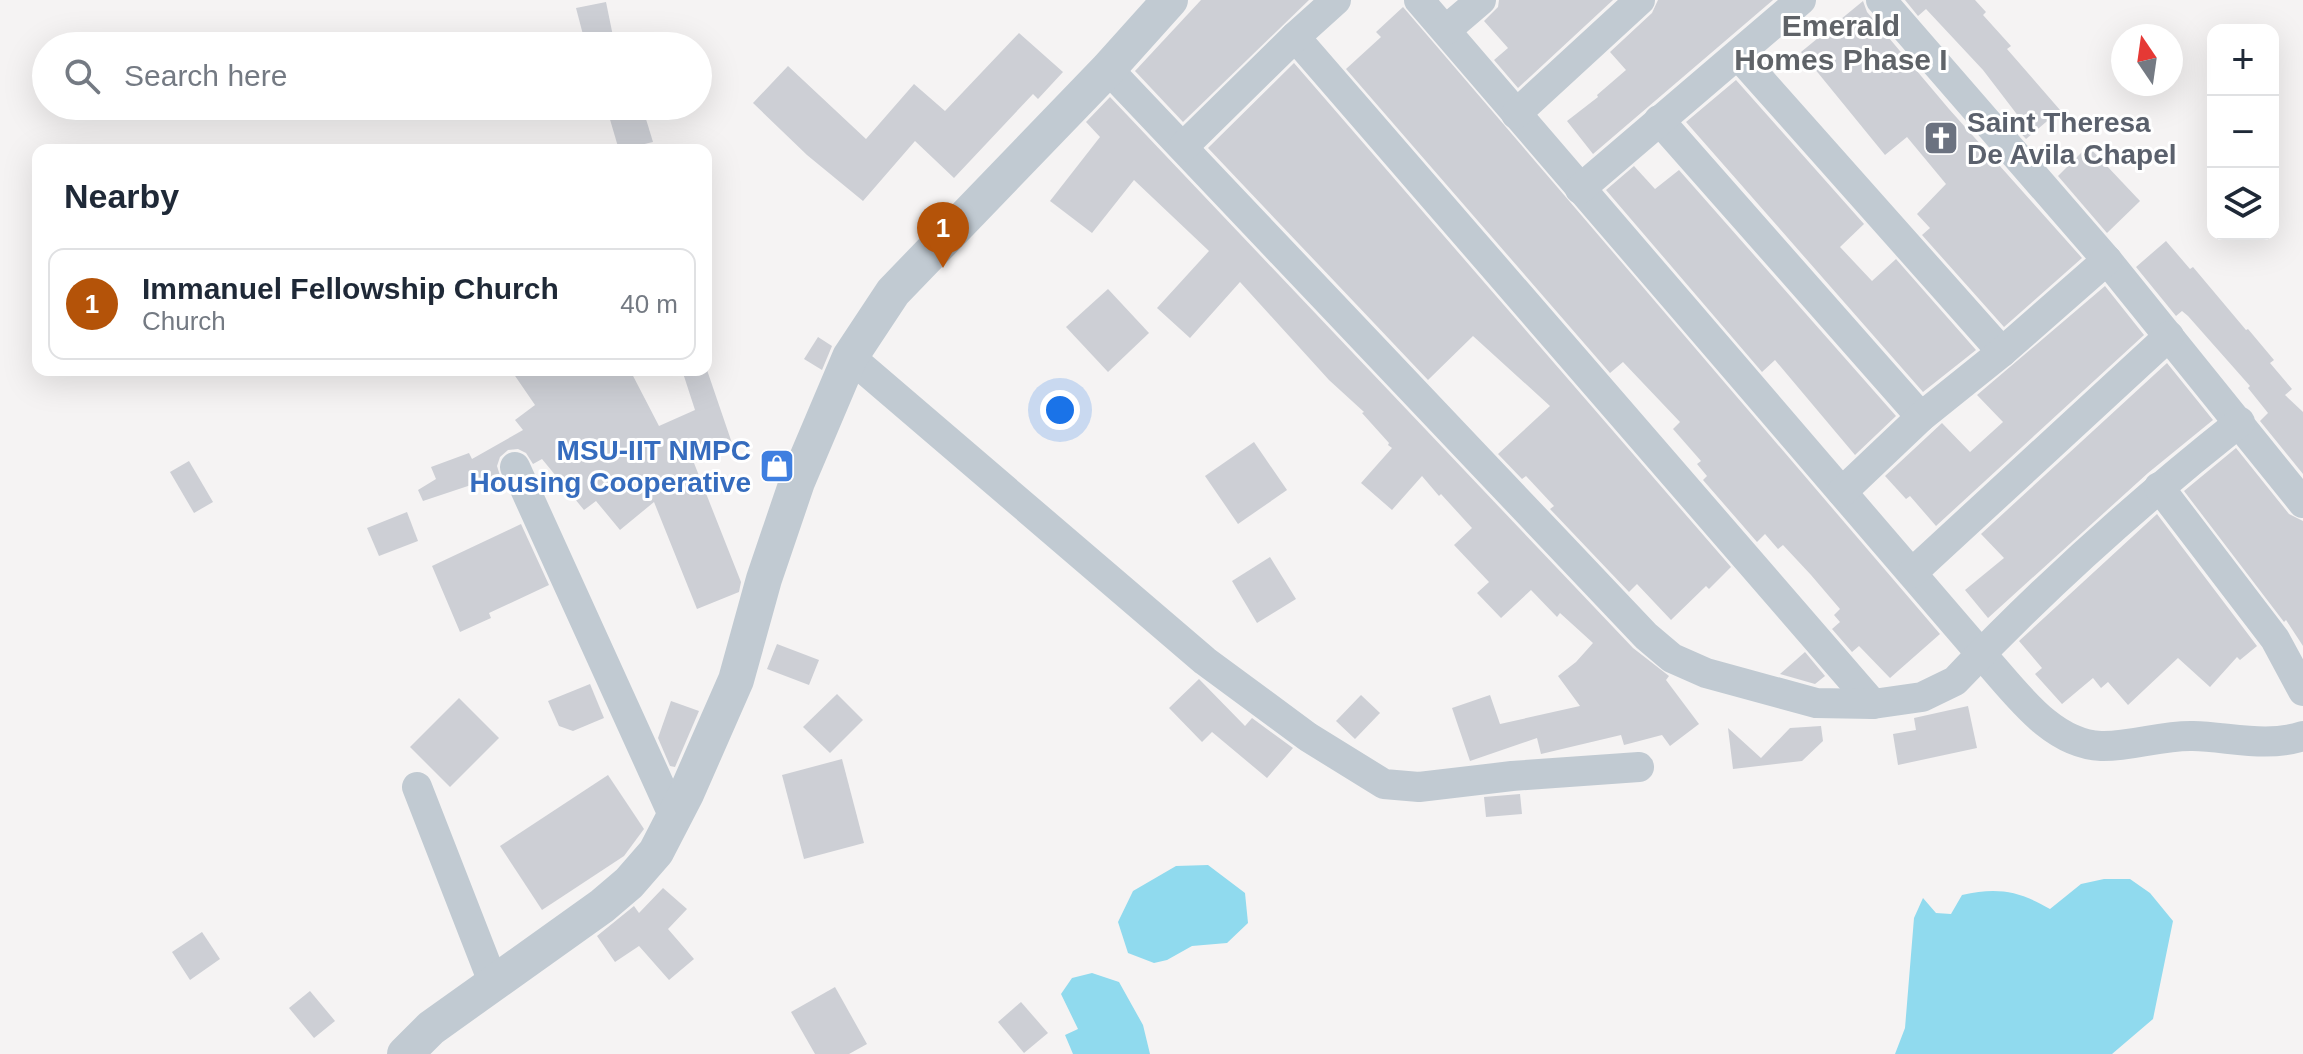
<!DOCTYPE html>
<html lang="en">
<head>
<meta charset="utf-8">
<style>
  body { margin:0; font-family:Helvetica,sans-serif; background:#f6f6f7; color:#1f2937 }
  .controls { position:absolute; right:24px; top:24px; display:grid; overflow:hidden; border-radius:16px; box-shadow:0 8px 32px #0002 }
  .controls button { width:72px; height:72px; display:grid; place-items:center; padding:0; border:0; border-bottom:2px solid #e0e1e3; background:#fff; color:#1f2937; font:40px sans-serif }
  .compass { position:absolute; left:2111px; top:24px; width:72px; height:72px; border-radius:50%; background:#fff; box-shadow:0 8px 32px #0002; rotate:347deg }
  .you { position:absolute; left:1060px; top:410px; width:28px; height:28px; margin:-20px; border:6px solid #fff; border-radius:50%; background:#1a73e8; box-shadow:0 0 0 12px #1a73e833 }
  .badge { display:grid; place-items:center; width:52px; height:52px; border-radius:50%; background:#b45309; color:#fff; font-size:26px; font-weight:700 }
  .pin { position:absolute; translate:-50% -66px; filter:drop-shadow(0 2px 4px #0008) }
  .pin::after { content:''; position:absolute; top:42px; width:28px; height:24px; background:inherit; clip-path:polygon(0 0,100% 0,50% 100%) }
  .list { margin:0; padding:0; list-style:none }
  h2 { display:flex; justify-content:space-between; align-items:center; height:104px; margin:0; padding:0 32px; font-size:34px }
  h2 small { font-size:26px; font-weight:400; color:#747a83 }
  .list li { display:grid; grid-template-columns:52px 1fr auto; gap:24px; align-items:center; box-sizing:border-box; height:112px; margin:0 16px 16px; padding:0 16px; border:2px solid #e0e1e3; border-radius:16px }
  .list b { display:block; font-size:30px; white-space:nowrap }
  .list p { margin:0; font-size:26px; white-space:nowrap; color:#747a83 }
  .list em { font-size:26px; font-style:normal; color:#747a83 }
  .icon { flex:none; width:44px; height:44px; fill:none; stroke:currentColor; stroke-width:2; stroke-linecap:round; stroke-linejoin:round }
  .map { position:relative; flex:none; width:2303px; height:1054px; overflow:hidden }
  .search { position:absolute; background:#fff; box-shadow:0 8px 32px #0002; left:32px; top:32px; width:680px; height:88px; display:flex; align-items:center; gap:20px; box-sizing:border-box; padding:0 28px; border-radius:44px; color:#747a83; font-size:30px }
  .panel { position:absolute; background:#fff; box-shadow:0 8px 32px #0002; left:32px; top:144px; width:680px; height:232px; border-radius:16px }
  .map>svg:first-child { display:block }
</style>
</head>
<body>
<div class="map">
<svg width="2303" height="1054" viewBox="0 0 2303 1054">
  <rect width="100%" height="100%" fill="#f5f3f3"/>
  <g fill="#90daee">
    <polygon points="1208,865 1245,893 1248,923 1227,943 1192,946 1167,960 1154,963 1128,953 1118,922 1133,891 1176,866"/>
    <path d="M2104 879H2130L2150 893 2173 921 2153 1019 2112 1054H1895L1905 1028 1914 918 1923 898 1936 913 1951 914 1962 895C1998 887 2019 891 2050 909L2081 884Z"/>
    <polygon points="1092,973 1119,982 1143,1025 1150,1054 1073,1054 1065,1035 1078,1029 1061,994 1072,978"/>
  </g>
  <g fill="#cdcfd5">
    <polygon points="1201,0 1309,0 1183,122 1135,71"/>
    <polygon points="1499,0 1613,0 1518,88 1494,60 1508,48 1484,21 1498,7"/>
    <polygon points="1658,0 1773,0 1593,154 1567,121 1598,97 1597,95 1626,70 1610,52 1652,13"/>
    <polygon points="1905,0 1975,0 1986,12 1983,15 2011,46 2007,49 2060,110 2026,139 2012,124 2019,117 1983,70 1926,9 1918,16"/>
    <polygon points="1863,1 1867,12 1949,109 2082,258 2004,327 1922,235 1930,228 1917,214 1946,184 1907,137 1885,155 1801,52"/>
    <polygon points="606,2 615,46 586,46 576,8"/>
    <polygon points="1403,7 1940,634 1890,678 1859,646 1852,652 1832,629 1840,622 1834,615 1840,609 1811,575 1783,545 1778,549 1765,534 1757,542 1703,480 1707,476 1697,464 1701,461 1673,429 1680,422 1623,362 1610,373 1346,69 1381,37 1376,32"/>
    <polygon points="1019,33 1063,72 1038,99 1033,94 954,178 915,141 863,201 807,155 753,103 788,66 866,139 914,84 945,111"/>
    <polygon points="1294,63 1731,567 1709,589 1706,586 1671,620 1637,584 1629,592 1550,509 1554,506 1526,476 1522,479 1498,454 1550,406 1473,336 1428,380 1208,148"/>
    <polygon points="1736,80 1864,224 1840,247 1872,281 1896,259 1976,350 1923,392 1686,122"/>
    <polygon points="1110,97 1633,648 1669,676 1666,680 1699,724 1670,746 1662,735 1624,745 1621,735 1541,754 1537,738 1470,761 1452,708 1490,695 1500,724 1580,706 1558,676 1576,662 1593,643 1560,613 1557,617 1531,590 1501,618 1477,593 1489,582 1454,545 1472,528 1441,494 1439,496 1422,476 1392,510 1361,483 1392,448 1388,445 1389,443 1362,413 1364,412 1329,380 1240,282 1190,338 1157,308 1209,251 1134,180 1092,233 1050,201 1100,137 1086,122"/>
    <polygon points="606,106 642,106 653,142 619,150"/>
    <polygon points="2088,146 2140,201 2107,233 2058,176"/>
    <polygon points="1634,166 1655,189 1679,170 1896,416 1855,455 1775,360 1762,372 1606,190"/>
    <polygon points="2166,241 2190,269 2193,267 2246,330 2248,329 2274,360 2270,363 2292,389 2285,395 2303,412 2303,474 2260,421 2268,413 2248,388 2250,386 2188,316 2182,311 2176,316 2136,267"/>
    <polygon points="2105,286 2144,335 1936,526 1910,496 1906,499 1885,476 1942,423 1970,452 2003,422 1977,395"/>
    <polygon points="1108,289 1149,333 1108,372 1066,327"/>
    <polygon points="818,337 832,346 822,370 804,359"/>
    <polygon points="2167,363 2213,420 2148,473 1988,618 1965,590 2004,558 1981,534"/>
    <polygon points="511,370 630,370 659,426 695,410 682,370 707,370 734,449 694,463 741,582 739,592 697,609 654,502 620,530 596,501 584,510 542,459 533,464 526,453 518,449 508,450 500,457 497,466 502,482 496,486 492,478 423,501 418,490 436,479 431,467 469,453 472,459 523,430 515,420 535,405"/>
    <polygon points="1254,442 1287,490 1238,524 1205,476"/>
    <polygon points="2236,448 2289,514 2303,521 2303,646 2286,620 2284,622 2184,491"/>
    <polygon points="189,461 213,502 194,513 170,472"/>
    <polygon points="407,512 418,541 379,556 367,528"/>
    <polygon points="2157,514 2257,646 2240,660 2237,657 2210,687 2178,658 2128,705 2108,682 2101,688 2093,678 2062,704 2035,674 2042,668 2019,641"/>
    <polygon points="521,524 549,585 489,613 491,618 460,632 432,566"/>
    <polygon points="1270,557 1296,599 1257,623 1232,581"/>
    <polygon points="777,644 819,660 809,685 767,669"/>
    <polygon points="1805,652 1825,676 1815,684 1780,674"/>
    <polygon points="1199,679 1245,726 1252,718 1293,748 1267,778 1212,732 1202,742 1169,708"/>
    <polygon points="590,684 604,718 573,731 559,726 548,701"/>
    <polygon points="837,694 863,720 830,753 803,727"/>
    <polygon points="1361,695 1380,713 1355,739 1336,721"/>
    <polygon points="459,698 499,738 450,787 410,747"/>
    <polygon points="671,701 699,711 675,767 670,766 658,738"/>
    <polygon points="1968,706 1977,748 1898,765 1893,734 1916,730 1914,718"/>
    <polygon points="1821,726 1823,741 1802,761 1733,769 1728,728 1761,758 1790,728"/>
    <polygon points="842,759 864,843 804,859 782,775"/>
    <polygon points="608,775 644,829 624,856 542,910 500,846"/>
    <polygon points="1520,794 1522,814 1486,817 1484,797"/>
    <polygon points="663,888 687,909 668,929 694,959 669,980 639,946 615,962 597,936 634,906 639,913"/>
    <polygon points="202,932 220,959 190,980 172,952"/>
    <polygon points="835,987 867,1044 849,1054 815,1054 791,1012"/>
    <polygon points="310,991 335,1021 314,1038 289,1008"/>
    <polygon points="1021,1002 1048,1033 1024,1053 998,1022"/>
  </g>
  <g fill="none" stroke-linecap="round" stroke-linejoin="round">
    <g stroke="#c1cad2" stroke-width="30">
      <path d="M1419 0 1981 654C2013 688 2049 744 2101 746 2131 747 2162 735 2193 736 2230 737 2267 748 2303 736"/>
      <polyline points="1881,0 2107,260 2303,503"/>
      <polyline points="1446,30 1481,0"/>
      <polyline points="1295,37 1873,704"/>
      <polyline points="1738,55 2002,352"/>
      <path d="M1108 69 1646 636 1672 658 1706 673 1816 703 1873 704 1922 697 1955 681C2044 587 2139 502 2240 422"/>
      <polyline points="1516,114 1640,0"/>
      <polyline points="1659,120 1921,417"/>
      <polyline points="1183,147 1295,37 1336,0"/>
      <polyline points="1580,189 1801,0"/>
      <polyline points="850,357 1205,661 1308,737 1384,784 1419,787 1512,776 1639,767"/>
      <polyline points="515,467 674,817"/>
      <polyline points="2159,487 2275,639 2303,691"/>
      <polyline points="1842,492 1921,417 2002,352 2107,260"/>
      <polyline points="1912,573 2169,336"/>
      <polyline points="417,787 493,982"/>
    </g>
    <polyline stroke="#c1cad2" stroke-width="36" points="405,1054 431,1028 602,906 629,883 656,852 686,794 736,680 764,579 797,482 850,357 893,292 1108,69 1170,0"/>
  </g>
  <defs>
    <g id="church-square" transform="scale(1.8)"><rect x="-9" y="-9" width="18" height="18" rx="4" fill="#6b7280" stroke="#fff"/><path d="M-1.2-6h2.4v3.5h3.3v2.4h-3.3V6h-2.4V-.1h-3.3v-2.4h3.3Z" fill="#fff"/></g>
    <g id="shop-square" transform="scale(1.8)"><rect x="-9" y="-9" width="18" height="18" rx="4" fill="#3f7fe0" stroke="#fff"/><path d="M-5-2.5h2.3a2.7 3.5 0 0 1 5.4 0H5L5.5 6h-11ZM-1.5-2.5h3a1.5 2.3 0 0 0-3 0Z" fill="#fff"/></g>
  </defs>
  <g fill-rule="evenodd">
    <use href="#church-square" x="1941" y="138"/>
    <use href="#shop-square" x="777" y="466"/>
  </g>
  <g text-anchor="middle" stroke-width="6" stroke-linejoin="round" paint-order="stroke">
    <g font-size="28" font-weight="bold" fill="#5b616d" stroke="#fff" text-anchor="start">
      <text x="1967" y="132">Saint Theresa<tspan x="1967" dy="32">De Avila Chapel</tspan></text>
    </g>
    <g font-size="28" font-weight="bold" fill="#366cbe" stroke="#fff" text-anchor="end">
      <text x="751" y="460">MSU-IIT NMPC<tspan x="751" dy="32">Housing Cooperative</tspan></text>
    </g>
    <g font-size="30" font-weight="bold" fill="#5f6368" stroke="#fff">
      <text x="1841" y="36">Emerald<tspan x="1841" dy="34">Homes Phase I</tspan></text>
    </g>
  </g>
</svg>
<div class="controls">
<button>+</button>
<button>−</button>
<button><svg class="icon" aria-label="layers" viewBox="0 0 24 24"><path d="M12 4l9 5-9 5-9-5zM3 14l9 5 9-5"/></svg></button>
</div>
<svg class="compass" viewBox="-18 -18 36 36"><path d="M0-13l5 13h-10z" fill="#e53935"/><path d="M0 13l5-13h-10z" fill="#747a83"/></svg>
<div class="you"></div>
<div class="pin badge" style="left:943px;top:268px">1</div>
<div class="search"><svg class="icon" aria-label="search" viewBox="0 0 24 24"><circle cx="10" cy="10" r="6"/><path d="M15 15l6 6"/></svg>Search here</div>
<section class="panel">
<h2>Nearby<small></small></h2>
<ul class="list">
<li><span class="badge">1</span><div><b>Immanuel Fellowship Church</b><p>Church</p></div><em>40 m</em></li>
</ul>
</section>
</div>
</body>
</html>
